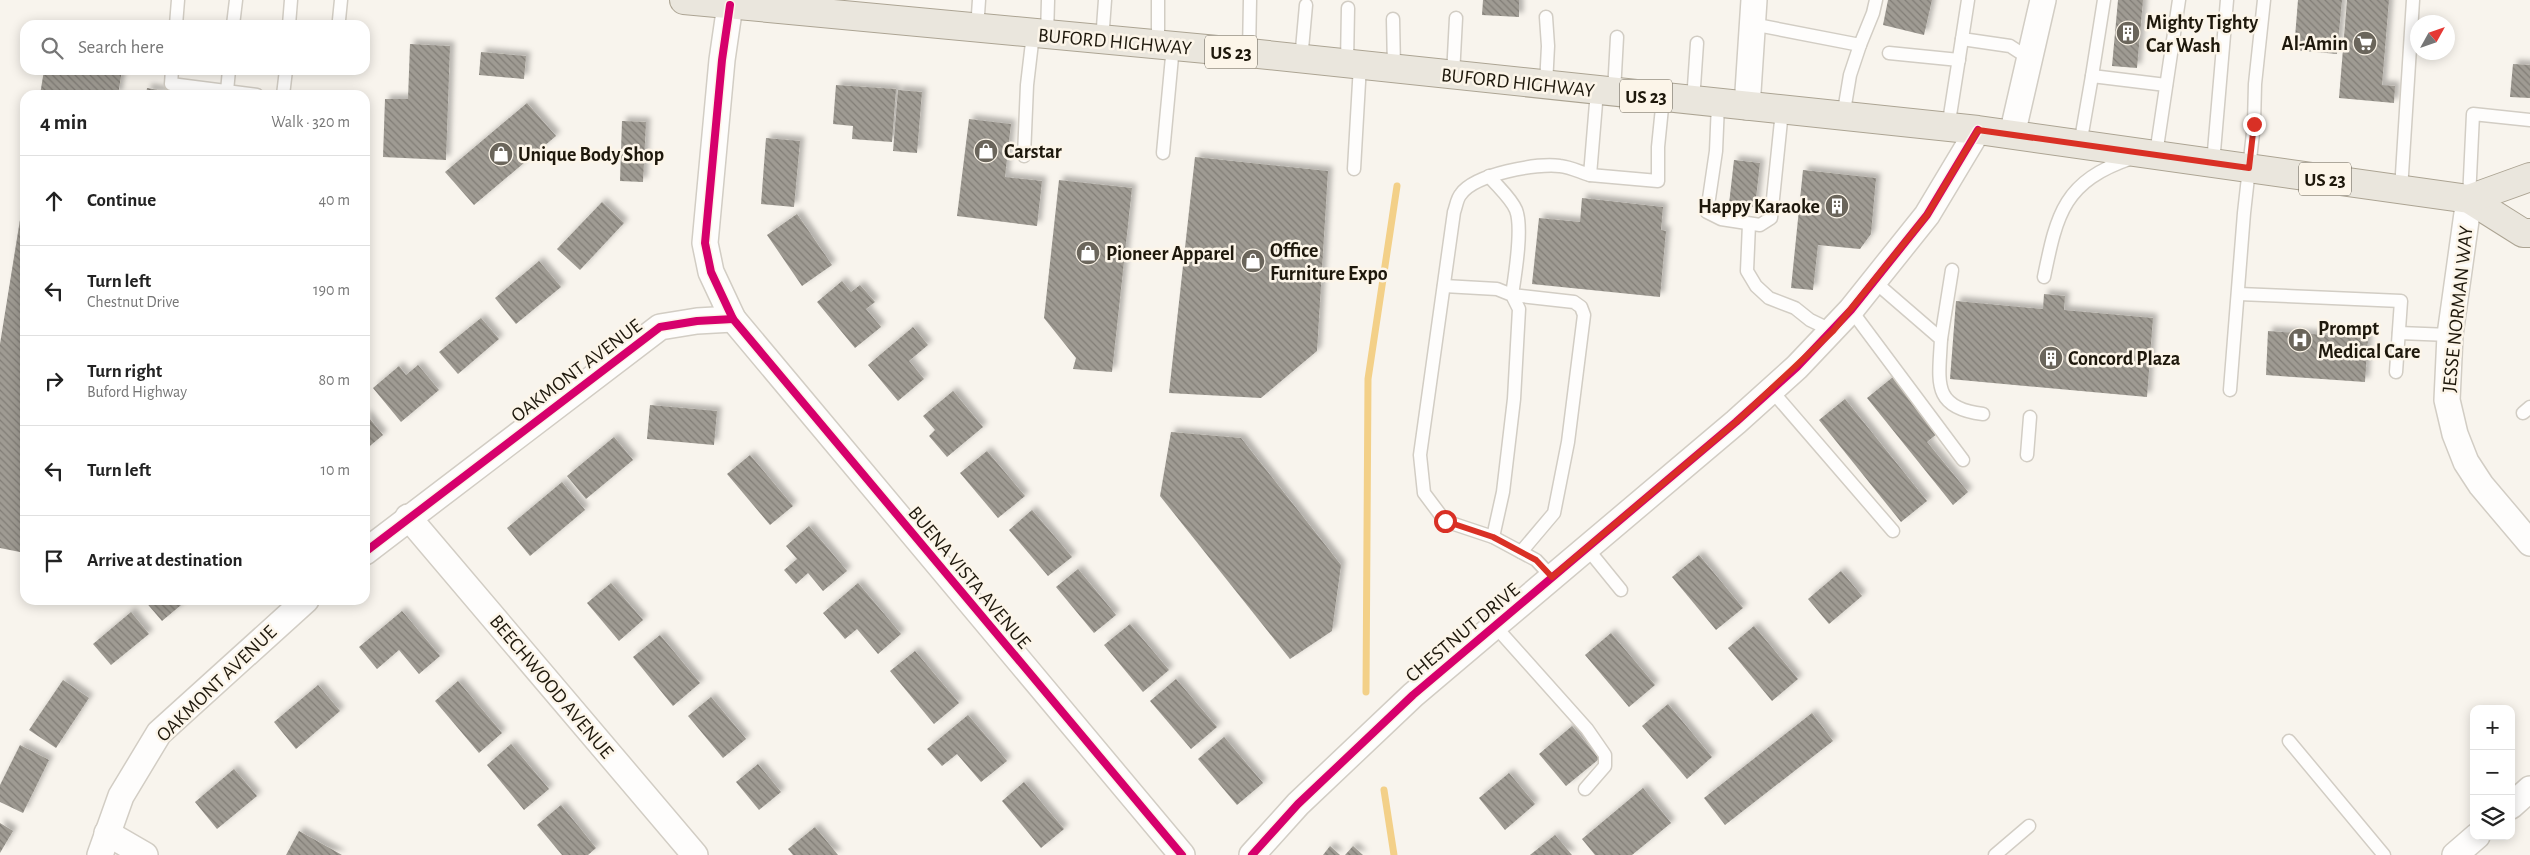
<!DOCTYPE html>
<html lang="en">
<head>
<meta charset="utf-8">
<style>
  body { margin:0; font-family:"Alegreya Sans",sans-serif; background:#f6f6f6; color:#222 }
  .controls { position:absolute; right:15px; bottom:15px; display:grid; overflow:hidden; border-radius:10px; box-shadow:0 2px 12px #0003 }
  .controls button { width:45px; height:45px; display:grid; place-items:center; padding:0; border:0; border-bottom:1px solid #e0e0e0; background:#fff; color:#222; font:25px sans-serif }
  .compass { position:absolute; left:2410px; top:15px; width:45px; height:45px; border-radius:50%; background:#fff; box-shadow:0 2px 12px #0003; rotate:50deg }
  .stop { position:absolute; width:15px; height:15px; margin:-11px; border:4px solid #d93025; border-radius:50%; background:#fff }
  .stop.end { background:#d93025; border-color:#fff; box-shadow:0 1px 5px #0008 }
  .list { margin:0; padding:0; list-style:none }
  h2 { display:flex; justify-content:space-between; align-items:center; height:65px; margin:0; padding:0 20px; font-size:21px }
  h2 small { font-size:16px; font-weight:400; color:#767676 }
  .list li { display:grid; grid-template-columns:32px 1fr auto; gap:15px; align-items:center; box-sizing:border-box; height:90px; padding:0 20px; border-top:1px solid #e0e0e0 }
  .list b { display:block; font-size:19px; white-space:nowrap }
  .list p { margin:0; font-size:16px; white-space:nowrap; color:#767676 }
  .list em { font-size:16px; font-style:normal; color:#767676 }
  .icon { flex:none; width:28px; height:28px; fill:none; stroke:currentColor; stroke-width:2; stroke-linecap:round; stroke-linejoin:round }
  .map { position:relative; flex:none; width:2530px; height:855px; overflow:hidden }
  .search { position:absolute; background:#fff; box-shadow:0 2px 12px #0003; left:20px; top:20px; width:350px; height:55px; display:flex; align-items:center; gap:12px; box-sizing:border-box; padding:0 18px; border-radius:15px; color:#767676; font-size:19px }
  .panel { position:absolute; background:#fff; box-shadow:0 2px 12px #0003; left:20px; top:90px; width:350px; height:515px; border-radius:15px }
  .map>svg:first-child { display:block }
</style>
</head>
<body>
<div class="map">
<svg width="2530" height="855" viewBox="0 0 2530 855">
  <defs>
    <pattern id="building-back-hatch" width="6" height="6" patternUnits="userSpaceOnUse" patternTransform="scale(1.25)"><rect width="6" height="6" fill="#9f9b93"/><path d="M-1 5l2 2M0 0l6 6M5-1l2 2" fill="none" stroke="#817d76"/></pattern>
    <filter id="shadow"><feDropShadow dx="4.5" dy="-4.5" stdDeviation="2.5" flood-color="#0004"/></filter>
  </defs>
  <rect width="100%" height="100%" fill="#f8f4ed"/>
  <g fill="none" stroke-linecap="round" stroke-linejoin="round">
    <g stroke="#f3d088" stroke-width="7">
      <polyline points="1366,692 1368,379 1397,186"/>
      <polyline points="1384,790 1394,855"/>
    </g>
  </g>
  <g fill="url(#building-back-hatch)" filter="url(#shadow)">
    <polygon points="1483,0 1519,0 1519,17 1482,15"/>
    <polygon points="1888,0 1932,0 1924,35 1883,25"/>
    <polygon points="2118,0 2143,0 2137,68 2112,66"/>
    <polygon points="2298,0 2342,0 2337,54 2294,50"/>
    <polygon points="2347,0 2389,0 2382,85 2395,86 2394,103 2339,98"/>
    <polygon points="410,44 450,46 446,160 383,157 385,99 408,99"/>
    <polygon points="481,52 526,56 524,79 479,75"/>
    <polygon points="2513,64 2530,65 2530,98 2510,97"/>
    <polygon points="44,70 122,70 118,95 40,95"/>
    <polygon points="836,85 896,89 892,142 852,139 853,126 833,124"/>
    <polygon points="147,88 180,94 180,95 146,95"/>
    <polygon points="898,90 922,92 917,153 893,151"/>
    <polygon points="527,103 556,136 474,205 445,172"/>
    <polygon points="969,119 1011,124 1005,177 1042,181 1037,226 957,216"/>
    <polygon points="622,121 646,122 643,182 620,181"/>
    <polygon points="766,138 800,141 794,207 761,204"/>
    <polygon points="1195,157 1328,171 1317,351 1261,398 1169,393"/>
    <polygon points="1734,160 1760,163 1755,207 1729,204"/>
    <polygon points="1803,170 1876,178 1871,234 1860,249 1818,245 1813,290 1791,288"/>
    <polygon points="1059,180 1132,188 1112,372 1073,369 1076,358 1044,318"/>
    <polygon points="24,195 25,195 25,553 0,548 0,344"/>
    <polygon points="1582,198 1663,207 1661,230 1666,231 1660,297 1532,284 1539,218 1580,222"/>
    <polygon points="602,202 624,223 580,270 557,249"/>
    <polygon points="797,214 832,265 802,286 767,235"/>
    <polygon points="539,261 561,287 516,324 495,298"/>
    <polygon points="842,281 851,292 860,285 875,302 866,309 881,327 855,348 817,302"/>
    <polygon points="2044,294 2065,296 2064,310 2153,318 2147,397 1950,379 1956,301 2043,309"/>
    <polygon points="481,318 499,339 458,374 439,352"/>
    <polygon points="913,327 928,345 909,361 924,379 898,401 868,365"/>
    <polygon points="2268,331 2368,338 2365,382 2266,375"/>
    <polygon points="418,365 439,390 401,422 373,388 399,366 406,375"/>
    <polygon points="1893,377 1938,433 1927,442 1968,492 1953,505 1867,398"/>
    <polygon points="953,391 983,427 947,457 929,436 935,430 923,416"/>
    <polygon points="1845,399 1927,501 1901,522 1819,420"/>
    <polygon points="650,405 717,411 714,445 647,439"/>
    <polygon points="365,413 383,435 365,450"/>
    <polygon points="1171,432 1241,438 1341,565 1332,631 1290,659 1160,496"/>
    <polygon points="614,437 633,460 586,499 567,476"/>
    <polygon points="987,451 1025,496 998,518 960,473"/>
    <polygon points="750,455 793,506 770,525 727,474"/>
    <polygon points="562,482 585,510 530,556 507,528"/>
    <polygon points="1032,510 1072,557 1048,576 1009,530"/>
    <polygon points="809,526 847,571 823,591 808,573 796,584 784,570 797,559 786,546"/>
    <polygon points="1699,555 1743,608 1716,630 1672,577"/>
    <polygon points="1078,569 1116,615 1094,633 1056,587"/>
    <polygon points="1841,571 1862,596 1829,624 1808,599"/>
    <polygon points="611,583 643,620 619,641 587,603"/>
    <polygon points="858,583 901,634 878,654 857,629 845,639 823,613"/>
    <polygon points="144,600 187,600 162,621"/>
    <polygon points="402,611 440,656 419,674 399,650 377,669 359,647"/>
    <polygon points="131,612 149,634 111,665 93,644"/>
    <polygon points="1130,624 1169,670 1143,692 1104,645"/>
    <polygon points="1754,626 1798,679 1772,701 1728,648"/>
    <polygon points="1611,633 1655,685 1629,707 1585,655"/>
    <polygon points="660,635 700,683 673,706 633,657"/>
    <polygon points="915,651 959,703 934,724 890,671"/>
    <polygon points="1176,679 1217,727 1191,749 1150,701"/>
    <polygon points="63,680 89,698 56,748 29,730"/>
    <polygon points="458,681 502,733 479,753 435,701"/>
    <polygon points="318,685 340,711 296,749 274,722"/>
    <polygon points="711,697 746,739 723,758 688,716"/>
    <polygon points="1668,704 1712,757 1687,779 1642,726"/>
    <polygon points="1812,713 1833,741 1725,825 1704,798"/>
    <polygon points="968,715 1007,761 981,782 957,754 942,766 927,749"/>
    <polygon points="1572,726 1599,759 1566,786 1539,754"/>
    <polygon points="1224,737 1263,783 1237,805 1198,759"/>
    <polygon points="511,744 549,789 524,810 487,765"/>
    <polygon points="20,745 49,760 23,813 0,802 0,785"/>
    <polygon points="758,764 781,792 759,810 736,782"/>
    <polygon points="234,769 257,796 217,829 195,802"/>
    <polygon points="1509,773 1535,804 1505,830 1479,798"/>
    <polygon points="1024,782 1064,829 1041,848 1002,801"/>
    <polygon points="1643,788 1671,823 1632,855 1595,855 1582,839"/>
    <polygon points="561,805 596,848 588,855 562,855 537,825"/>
    <polygon points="0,823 13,831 0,853"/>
    <polygon points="815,827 838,855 793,855 788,849"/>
    <polygon points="299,831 342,855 286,855"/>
    <polygon points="1555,835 1572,855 1530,855"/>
    <polygon points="1330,846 1340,855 1323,855"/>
    <polygon points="1353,846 1363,855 1345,855"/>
  </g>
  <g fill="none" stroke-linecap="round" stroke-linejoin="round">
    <g stroke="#d2cdc4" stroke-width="15">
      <g id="lane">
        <polyline points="1968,0 1962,39 2010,46 2030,59"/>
        <polyline points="1393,19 1394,68"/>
        <polyline points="339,20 341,0"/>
        <polyline points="1752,24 1860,45 1873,13 1876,0"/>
        <polyline points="176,25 178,0"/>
        <polyline points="233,25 236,0"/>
        <polyline points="289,25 291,0"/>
        <polyline points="977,29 979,0"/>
        <polyline points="1047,36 1048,0"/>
        <polyline points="1102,41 1105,0"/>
        <polyline points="1158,45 1158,0"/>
        <polyline points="1249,53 1250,0"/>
        <polyline points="1889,53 1959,60"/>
        <polyline points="1301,60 1306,5"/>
        <polyline points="1347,63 1348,8"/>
        <polyline points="172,70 171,84 257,95"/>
        <polyline points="1453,75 1456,18"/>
        <polyline points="2092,76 2104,0"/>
        <polyline points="1546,85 1548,46 1546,17"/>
        <polyline points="227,91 229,70"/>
        <polyline points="1614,92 1617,37"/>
        <polyline points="283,95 286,70"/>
        <polyline points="1693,101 1697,43"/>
        <polyline points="1718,104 1716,151 1707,212 1721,219 1760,225 1771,218 1782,111"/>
        <polyline points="1843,117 1850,75 1860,45"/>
        <polyline points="1948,128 1962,39"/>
        <polyline points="2080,145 2092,76 2166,85"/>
        <polyline points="1163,153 1173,46"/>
        <polyline points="2156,154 2179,0"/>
        <polyline points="1024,156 1027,85 1033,34"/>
        <polyline points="2213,163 2227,0"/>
        <polyline points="1354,169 1360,65"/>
        <polyline points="1590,175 1658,181 1658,147 1663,98"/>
        <path d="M1489 176C1497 186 1511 198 1516 210 1523 228 1515 275 1512 295L1574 302 1581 307 1584 315 1568 442 1554 513 1521 552"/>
        <polyline points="2401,190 2413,0"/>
        <polyline points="2469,199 2473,114 2530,120"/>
        <polyline points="1749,224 1747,271 1756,286 1769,298 1795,308 1810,320 1833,331"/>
        <path d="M2044 277C2057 213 2064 181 2132 158"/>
        <path d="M1875 282 1941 339C1939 381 1931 408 1983 414"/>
        <polyline points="1444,286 1497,289 1512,295 1519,309 1514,399 1503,492 1493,537"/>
        <polyline points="2239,294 2401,301 2396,372"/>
        <polyline points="1851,310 1963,460"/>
        <polyline points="2399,333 2450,335"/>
        <polyline points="1941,339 1952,270"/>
        <polyline points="2230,390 2244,213 2254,124 2255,84 2264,0"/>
        <polyline points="1772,391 1893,531"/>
        <polyline points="2523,413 2530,407"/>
        <polyline points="2027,455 2030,417"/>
        <polyline points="1586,547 1621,590"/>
        <path d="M1552 577 1536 560 1493 537 1445 521 1424 493 1420 455 1454 212C1456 207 1457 198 1461 194 1475 174 1537 163 1560 166 1570 167 1580 172 1590 175L1597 91"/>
        <polyline points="1494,625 1587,729 1605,755 1605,766 1585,789"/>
        <polyline points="2289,741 2384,855"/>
        <polyline points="1995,855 2029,826"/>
      </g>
    </g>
    <g stroke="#d2cdc4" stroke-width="28">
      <g id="street">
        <polyline points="730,5 722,60 705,243 711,272 733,319 1182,855"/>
        <polyline points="1747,107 1754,0"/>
        <polyline points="2012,135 2043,0"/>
        <polyline points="2469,199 2450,335 2447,400 2455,434 2466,462 2481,485 2530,543"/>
        <polyline points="408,517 695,855"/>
        <polyline points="365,552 660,327 697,321 733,319"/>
        <polyline points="2511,806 2530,789"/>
        <polyline points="107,833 145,855"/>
        <polyline points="100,855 121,796 159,733 306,600"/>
        <polyline points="1252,855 1298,804 1413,695 1736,422 1797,367 1851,310 1927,215 1978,130"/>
        <polyline points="2455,855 2477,836"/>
      </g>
    </g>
    <g stroke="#aca493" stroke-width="30">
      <g id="primary">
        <polyline points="684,0 1249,53 1978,130 2469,199 2523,233 2530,233"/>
        <polyline points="2469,199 2530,177"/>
      </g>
    </g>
    <use href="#lane" stroke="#fefdfc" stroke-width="12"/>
    <use href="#street" stroke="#fefdfc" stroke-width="25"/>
    <use href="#primary" stroke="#eae6dd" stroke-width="28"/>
    <g stroke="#fcf5e9" stroke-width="11">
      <g id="cycleway">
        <polyline points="730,5 722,60 705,243 711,272 733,319 1182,855"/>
        <polyline points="365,552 660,327 697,321 733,319"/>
        <polyline points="1252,855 1298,804 1413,695 1736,422 1797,367 1851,310 1927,215 1978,130"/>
      </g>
    </g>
    <use href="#cycleway" stroke="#d6006c" stroke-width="8"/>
  </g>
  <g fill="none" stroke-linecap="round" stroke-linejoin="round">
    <polyline stroke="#d93025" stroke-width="6" points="1445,521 1493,537 1536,560 1552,577 1736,422 1833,331 1927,215 1978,130 2249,168 2254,124"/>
  </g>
  <defs>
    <g id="building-disc" transform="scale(1.25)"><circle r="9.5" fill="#6a655b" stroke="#fcf5e9"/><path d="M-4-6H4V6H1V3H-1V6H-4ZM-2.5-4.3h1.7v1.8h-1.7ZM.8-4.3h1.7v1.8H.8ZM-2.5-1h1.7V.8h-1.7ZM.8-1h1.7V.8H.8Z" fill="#fff"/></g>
    <g id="supermarket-disc" transform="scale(1.25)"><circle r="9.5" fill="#6a655b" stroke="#fcf5e9"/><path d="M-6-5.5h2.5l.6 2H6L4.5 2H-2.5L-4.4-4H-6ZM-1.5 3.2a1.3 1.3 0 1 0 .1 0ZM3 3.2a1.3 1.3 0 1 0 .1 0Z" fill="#fff"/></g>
    <g id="shop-disc" transform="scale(1.25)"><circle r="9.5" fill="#6a655b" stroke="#fcf5e9"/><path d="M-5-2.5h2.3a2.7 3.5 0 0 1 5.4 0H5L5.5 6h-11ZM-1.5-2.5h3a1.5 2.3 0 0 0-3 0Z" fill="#fff"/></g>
    <g id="hospital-disc" transform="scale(1.25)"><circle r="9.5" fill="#6a655b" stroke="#fcf5e9"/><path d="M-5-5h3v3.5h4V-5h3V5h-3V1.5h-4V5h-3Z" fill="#fff"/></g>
  </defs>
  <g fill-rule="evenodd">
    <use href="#building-disc" x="2128" y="33"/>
    <use href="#supermarket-disc" x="2365" y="43"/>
    <use href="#shop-disc" x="986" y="151"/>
    <use href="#shop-disc" x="501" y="154"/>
    <use href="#building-disc" x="1837" y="206"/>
    <use href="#shop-disc" x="1088" y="253"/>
    <use href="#shop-disc" x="1253" y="261"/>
    <use href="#hospital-disc" x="2300" y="340"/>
    <use href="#building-disc" x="2051" y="358"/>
  </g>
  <g text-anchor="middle" stroke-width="5" stroke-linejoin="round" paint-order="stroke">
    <g fill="#fcf5e9" stroke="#615a4e" stroke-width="1">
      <rect x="1205" y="35.5" width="52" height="33" rx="4"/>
      <rect x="1620" y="79.5" width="52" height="33" rx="4"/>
      <rect x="2299" y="162.5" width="52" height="33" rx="4"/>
    </g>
    <g font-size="19" font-weight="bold" fill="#1e180c">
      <text x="1231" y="59">US 23</text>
      <text x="1646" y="103">US 23</text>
      <text x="2325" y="186">US 23</text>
    </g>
    <g font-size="20" font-weight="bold" fill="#1e180c" stroke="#fcf5e9" text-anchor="start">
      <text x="2146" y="29">Mighty Tighty<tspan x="2146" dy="23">Car Wash</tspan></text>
      <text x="2348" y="50" text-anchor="end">Al-Amin</text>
      <text x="1004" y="158">Carstar</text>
      <text x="518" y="161">Unique Body Shop</text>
      <text x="1820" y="213" text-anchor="end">Happy Karaoke</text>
      <text x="1270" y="257">Office<tspan x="1270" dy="23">Furniture Expo</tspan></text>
      <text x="1106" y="260">Pioneer Apparel</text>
      <text x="2318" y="335">Prompt<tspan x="2318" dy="23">Medical Care</tspan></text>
      <text x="2068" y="365">Concord Plaza</text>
    </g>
    <g font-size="20" fill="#1e180c" stroke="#fcf5e9">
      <text transform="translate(1115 41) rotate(5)" y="7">BUFORD HIGHWAY</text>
      <text transform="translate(1518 82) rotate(6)" y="7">BUFORD HIGHWAY</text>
      <text transform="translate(2457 309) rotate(-84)" y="7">JESSE NORMAN WAY</text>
      <text transform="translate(576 370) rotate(-37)" y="7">OAKMONT AVENUE</text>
      <text transform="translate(970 577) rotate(50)" y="7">BUENA VISTA AVENUE</text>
      <text transform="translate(1462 632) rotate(-40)" y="7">CHESTNUT DRIVE</text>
      <text transform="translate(216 683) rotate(-44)" y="7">OAKMONT AVENUE</text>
      <text transform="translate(552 686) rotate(50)" y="7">BEECHWOOD AVENUE</text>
    </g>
  </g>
</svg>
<div class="controls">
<button>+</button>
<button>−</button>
<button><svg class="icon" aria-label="layers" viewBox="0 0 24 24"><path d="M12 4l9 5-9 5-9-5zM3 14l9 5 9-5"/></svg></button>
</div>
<svg class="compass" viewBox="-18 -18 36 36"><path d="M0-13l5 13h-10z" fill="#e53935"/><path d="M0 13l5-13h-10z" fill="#767676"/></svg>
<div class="stop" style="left:1445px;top:521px"></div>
<div class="stop end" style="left:2254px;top:124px"></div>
<div class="search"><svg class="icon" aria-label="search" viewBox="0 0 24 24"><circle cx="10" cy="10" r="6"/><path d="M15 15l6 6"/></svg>Search here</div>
<section class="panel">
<h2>4 min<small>Walk · 320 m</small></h2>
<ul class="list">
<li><svg class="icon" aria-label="ahead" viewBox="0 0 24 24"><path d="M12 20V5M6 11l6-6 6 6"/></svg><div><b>Continue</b></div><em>40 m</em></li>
<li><svg class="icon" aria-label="left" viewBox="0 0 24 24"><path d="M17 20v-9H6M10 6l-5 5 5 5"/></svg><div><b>Turn left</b><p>Chestnut Drive</p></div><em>190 m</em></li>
<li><svg class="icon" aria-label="right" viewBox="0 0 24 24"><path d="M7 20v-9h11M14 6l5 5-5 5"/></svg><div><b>Turn right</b><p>Buford Highway</p></div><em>80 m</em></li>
<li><svg class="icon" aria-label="left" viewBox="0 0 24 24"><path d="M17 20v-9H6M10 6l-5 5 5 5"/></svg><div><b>Turn left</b></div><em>10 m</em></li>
<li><svg class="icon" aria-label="arrive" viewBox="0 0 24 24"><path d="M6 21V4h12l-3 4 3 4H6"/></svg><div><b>Arrive at destination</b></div></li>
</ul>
</section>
</div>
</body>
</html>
